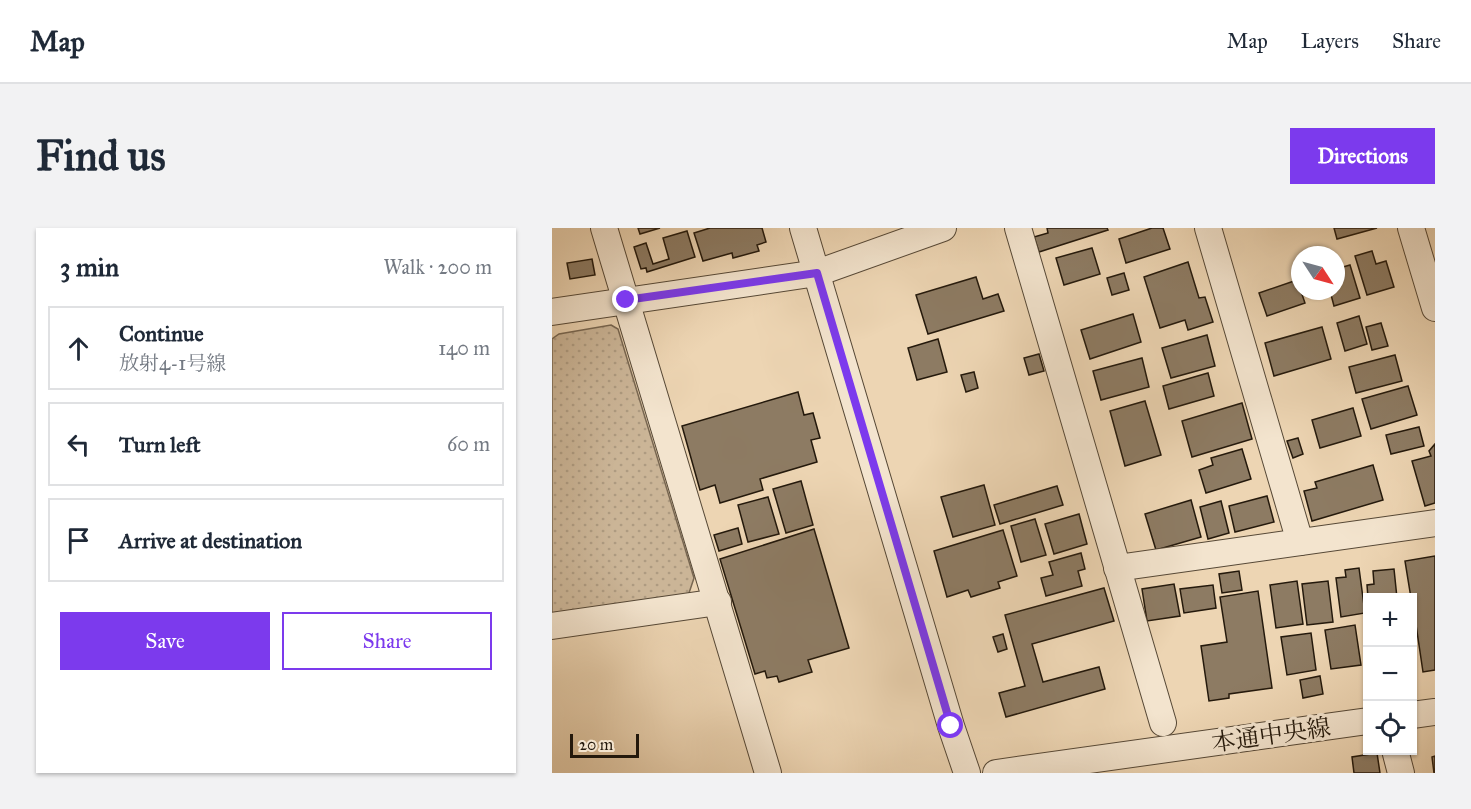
<!DOCTYPE html>
<html lang="en">
<head>
<meta charset="utf-8">
<style>
  body { margin:0; font-family:"IM FELL Great Primer","Noto Serif JP",serif; background:#f2f2f3; color:#1f2937 }
  .controls { position:absolute; right:18px; bottom:18px; display:grid; overflow:hidden; border-radius:0px; box-shadow:0 2px 4px #0004 }
  .controls button { width:54px; height:54px; display:grid; place-items:center; padding:0; border:0; border-bottom:2px solid #e0e1e3; background:#fff; color:#1f2937; font:30px sans-serif }
  .compass { position:absolute; left:739px; top:18px; width:54px; height:54px; border-radius:50%; background:#fff; box-shadow:0 2px 4px #0004; rotate:126deg }
  .scale { position:absolute; left:18px; bottom:15px; width:69px; box-sizing:border-box; padding-left:6px; border:3px solid #24190c; border-top:0; font-size:16px; line-height:21px; white-space:nowrap; color:#24190c; -webkit-text-stroke:4px #f3e4ce; paint-order:stroke }
  .stop { position:absolute; width:18px; height:18px; margin:-14px; border:4px solid #7c3aed; border-radius:50%; background:#fff }
  .stop.end { background:#7c3aed; border-color:#fff; box-shadow:0 2px 6px #0008 }
  .list { margin:0; padding:0; list-style:none }
  h2 { display:flex; justify-content:space-between; align-items:center; height:78px; margin:0; padding:0 24px; font-size:26px }
  h2 small { font-size:20px; font-weight:400; color:#747a83 }
  .list li { display:grid; grid-template-columns:39px 1fr auto; gap:18px; align-items:center; box-sizing:border-box; height:84px; margin:0 12px 12px; padding:0 12px; border:2px solid #e0e1e3; border-radius:0px }
  .list b { display:block; font-size:22px; white-space:nowrap }
  .list p { margin:0; font-size:20px; white-space:nowrap; color:#747a83 }
  .list em { font-size:20px; font-style:normal; color:#747a83 }
  .actions { display:flex; gap:12px; padding:18px 24px }
  .actions a { flex:1; padding:14px 0; border:2px solid #7c3aed; border-radius:0px; text-align:center; font-size:21px; color:#7c3aed }
  .actions .main { background:#7c3aed; color:#fff }
  .icon { flex:none; width:33px; height:33px; fill:none; stroke:currentColor; stroke-width:2; stroke-linecap:round; stroke-linejoin:round }
  .map { position:relative; flex:none; width:883px; height:545px; overflow:hidden; border-radius:0px }
  header { display:flex; align-items:center; gap:36px; box-sizing:border-box; height:84px; padding:0 30px; background:#fff; border-bottom:2px solid #e0e1e3 }
  header strong { font-size:28px }
  nav { display:flex; gap:33px; margin-inline-start:auto; font-size:21px }
  .intro { display:flex; align-items:center; justify-content:space-between; box-sizing:border-box; height:144px; padding:0 36px }
  h1 { margin:0; font-size:42px }
  .button { padding:15px 27px; border-radius:0px; background:#7c3aed; color:#fff; font-size:21px; font-weight:700 }
  main { display:flex; gap:36px; padding:0 36px }
  aside { flex:1; background:#fff; border-radius:0px; box-shadow:0 2px 4px #0004 }
  .map>svg:first-child { display:block }
</style>
</head>
<body>
<header>
<strong>Map</strong>
<nav><a>Map</a><a>Layers</a><a>Share</a></nav>
</header>
<div class="intro"><h1>Find us</h1><a class="button">Directions</a></div>
<main>
<aside>
<h2>3 min<small>Walk · 200 m</small></h2>
<ul class="list">
<li><svg class="icon" aria-label="ahead" viewBox="0 0 24 24"><path d="M12 20V5M6 11l6-6 6 6"/></svg><div><b>Continue</b><p>放射4-1号線</p></div><em>140 m</em></li>
<li><svg class="icon" aria-label="left" viewBox="0 0 24 24"><path d="M17 20v-9H6M10 6l-5 5 5 5"/></svg><div><b>Turn left</b></div><em>60 m</em></li>
<li><svg class="icon" aria-label="arrive" viewBox="0 0 24 24"><path d="M6 21V4h12l-3 4 3 4H6"/></svg><div><b>Arrive at destination</b></div></li>
</ul>
<div class="actions"><a class="main">Save</a><a>Share</a></div>
</aside>
<div class="map">
<svg width="883" height="545" viewBox="0 0 883 545">
  <defs>
    <pattern id="park-dots" width="8" height="8" patternUnits="userSpaceOnUse" patternTransform="scale(1.5)"><rect width="8" height="8" fill="#cbb597"/><path d="M2 2h.1M6 6h.1" fill="none" stroke="#ae9b81" stroke-width="1.8" stroke-linecap="round"/></pattern>
  </defs>
  <rect width="100%" height="100%" fill="#edd5b3"/>
  <filter id="stains"><feTurbulence type="fractalNoise" baseFrequency=".00333" numOctaves="4"/><feColorMatrix values="0 0 0 0 .2 0 0 0 0 .09 0 0 0 0 .02 0 0 0 .5 -.17"/></filter>
  <radialGradient id="worn" r=".72"><stop offset=".6" stop-color="#630" stop-opacity="0"/><stop offset="1" stop-color="#630" stop-opacity=".3"/></radialGradient>
  <polygon fill="url(#park-dots)" stroke="#786752" stroke-width="1.5" points="59,97 66,101 142,350 136,368 0,385 0,111 7,106"/>
  <g fill="#8d7b63" stroke="#24190c" stroke-width="1.5">
    <polygon points="86,0 108,0 88,6"/>
    <polygon points="158,0 210,0 214,14 205,17 207,23 181,30 180,25 151,33 142,5"/>
    <polygon points="495,0 555,0 556,2 487,24 482,9 496,5"/>
    <polygon points="600,0 611,0 618,21 574,35 567,11"/>
    <polygon points="782,0 825,0 785,11"/>
    <polygon points="135,3 143,29 95,44 94,40 89,41 82,19 94,15 101,36 117,31 111,10"/>
    <polygon points="540,20 548,46 512,57 504,30"/>
    <polygon points="820,23 824,36 834,33 842,59 815,67 803,28"/>
    <polygon points="40,31 43,47 18,51 15,35"/>
    <polygon points="636,34 647,70 653,69 661,94 636,102 633,92 608,100 592,49"/>
    <polygon points="798,37 808,70 782,78 778,63 784,63 784,41"/>
    <polygon points="572,45 577,62 560,67 555,50"/>
    <polygon points="424,49 431,71 446,66 452,83 376,106 364,67"/>
    <polygon points="745,52 753,75 715,88 707,65"/>
    <polygon points="581,86 589,114 538,131 529,102"/>
    <polygon points="807,88 815,116 793,123 785,95"/>
    <polygon points="829,95 836,118 820,122 814,99"/>
    <polygon points="770,99 779,131 722,148 713,115"/>
    <polygon points="655,107 663,138 619,150 610,120"/>
    <polygon points="386,111 395,144 365,152 356,120"/>
    <polygon points="487,126 492,143 477,147 472,130"/>
    <polygon points="843,127 850,153 804,165 797,139"/>
    <polygon points="590,130 597,159 549,172 541,143"/>
    <polygon points="422,144 426,160 414,164 409,147"/>
    <polygon points="656,145 662,168 617,181 611,158"/>
    <polygon points="856,158 865,187 819,201 810,171"/>
    <polygon points="246,164 252,187 261,185 268,210 259,212 265,234 208,251 211,262 168,275 163,257 148,262 130,198"/>
    <polygon points="593,173 609,227 573,238 558,183"/>
    <polygon points="690,175 700,211 640,229 630,193"/>
    <polygon points="801,180 809,208 768,220 760,192"/>
    <polygon points="867,199 872,218 839,226 834,207"/>
    <polygon points="746,210 751,226 741,230 735,213"/>
    <polygon points="883,216 883,275 873,278 860,233 879,228 877,223"/>
    <polygon points="690,221 699,251 654,265 647,242 661,237 659,230"/>
    <polygon points="821,237 831,272 760,293 752,263 765,260 763,254"/>
    <polygon points="249,253 261,297 234,305 221,261"/>
    <polygon points="432,257 443,297 401,309 389,269"/>
    <polygon points="505,258 511,277 448,296 442,277"/>
    <polygon points="715,268 722,294 683,304 677,278"/>
    <polygon points="216,269 227,306 196,314 186,277"/>
    <polygon points="639,272 649,309 604,322 593,286"/>
    <polygon points="669,273 677,305 656,311 648,279"/>
    <polygon points="527,286 535,316 502,326 493,296"/>
    <polygon points="483,291 494,327 469,334 459,298"/>
    <polygon points="186,300 190,316 167,323 162,307"/>
    <polygon points="262,301 297,420 256,432 260,444 227,454 225,448 215,450 213,443 203,446 168,331"/>
    <polygon points="451,302 465,348 446,354 448,360 419,369 416,362 395,369 382,323"/>
    <polygon points="529,325 533,341 526,343 530,358 494,368 489,350 501,347 497,334"/>
    <polygon points="883,328 883,442 871,444 860,370 859,370 853,333"/>
    <polygon points="807,340 813,385 789,389 784,350 794,349 793,342"/>
    <polygon points="842,341 845,370 816,370 815,357 822,356 821,343"/>
    <polygon points="687,343 690,362 670,365 667,346"/>
    <polygon points="745,353 751,396 724,400 718,357"/>
    <polygon points="776,353 781,394 755,397 750,356"/>
    <polygon points="622,356 628,388 595,393 590,361"/>
    <polygon points="661,357 664,380 632,385 628,361"/>
    <polygon points="552,360 562,393 480,416 491,454 547,439 553,461 454,489 447,465 473,458 453,387"/>
    <polygon points="706,363 720,460 677,466 677,470 657,473 649,418 675,414 668,369"/>
    <polygon points="803,397 809,437 779,441 773,402"/>
    <polygon points="816,400 816,431 812,401"/>
    <polygon points="759,405 764,442 735,447 729,409"/>
    <polygon points="451,406 455,421 446,424 441,409"/>
    <polygon points="768,448 771,466 751,470 748,452"/>
    <polygon points="825,525 828,545 802,545 800,529"/>
    <polygon points="883,528 883,545 882,545 880,529"/>
  </g>
  <g fill="none" stroke-linecap="round" stroke-linejoin="round">
    <g stroke="#564836" stroke-width="28">
      <g id="minor">
        <polyline points="52,0 216,545"/>
        <polyline points="251,0 399,498 415,545"/>
        <polyline points="466,0 611,495"/>
        <polyline points="656,0 748,314"/>
        <polyline points="859,0 883,80"/>
        <polyline points="0,84 265,45 391,0"/>
        <polyline points="565,340 883,295"/>
        <polyline points="0,398 166,374"/>
        <polyline points="860,487 883,484"/>
        <polyline points="843,522 849,545"/>
        <polyline points="444,545 816,493"/>
      </g>
    </g>
    <use href="#minor" stroke="#f3e4ce" stroke-width="26"/>
  </g>
  <g fill="none" stroke-linecap="round" stroke-linejoin="round">
    <polyline stroke="#7c3aed" stroke-width="8" points="74,72 265,45 399,498"/>
  </g>
  <g text-anchor="middle" stroke-width="6" stroke-linejoin="round" paint-order="stroke">
    <g font-size="24" fill="#24190c" stroke="#f3e4ce">
      <text transform="translate(719 507) rotate(-8)" y="8">本通中央線</text>
    </g>
  </g>
  <rect width="100%" height="100%" filter="url(#stains)"/>
  <rect width="100%" height="100%" fill="url(#worn)"/>
</svg>
<div class="controls">
<button>+</button>
<button>−</button>
<button><svg class="icon" aria-label="locate" viewBox="0 0 24 24"><circle cx="12" cy="12" r="6"/><path d="M12 2v4M12 18v4M2 12h4M18 12h4"/></svg></button>
</div>
<svg class="compass" viewBox="-18 -18 36 36"><path d="M0-13l5 13h-10z" fill="#e53935"/><path d="M0 13l5-13h-10z" fill="#747a83"/></svg>
<div class="scale">20 m</div>
<div class="stop" style="left:399px;top:498px"></div>
<div class="stop end" style="left:74px;top:72px"></div>
</div>
</main>
</body>
</html>
